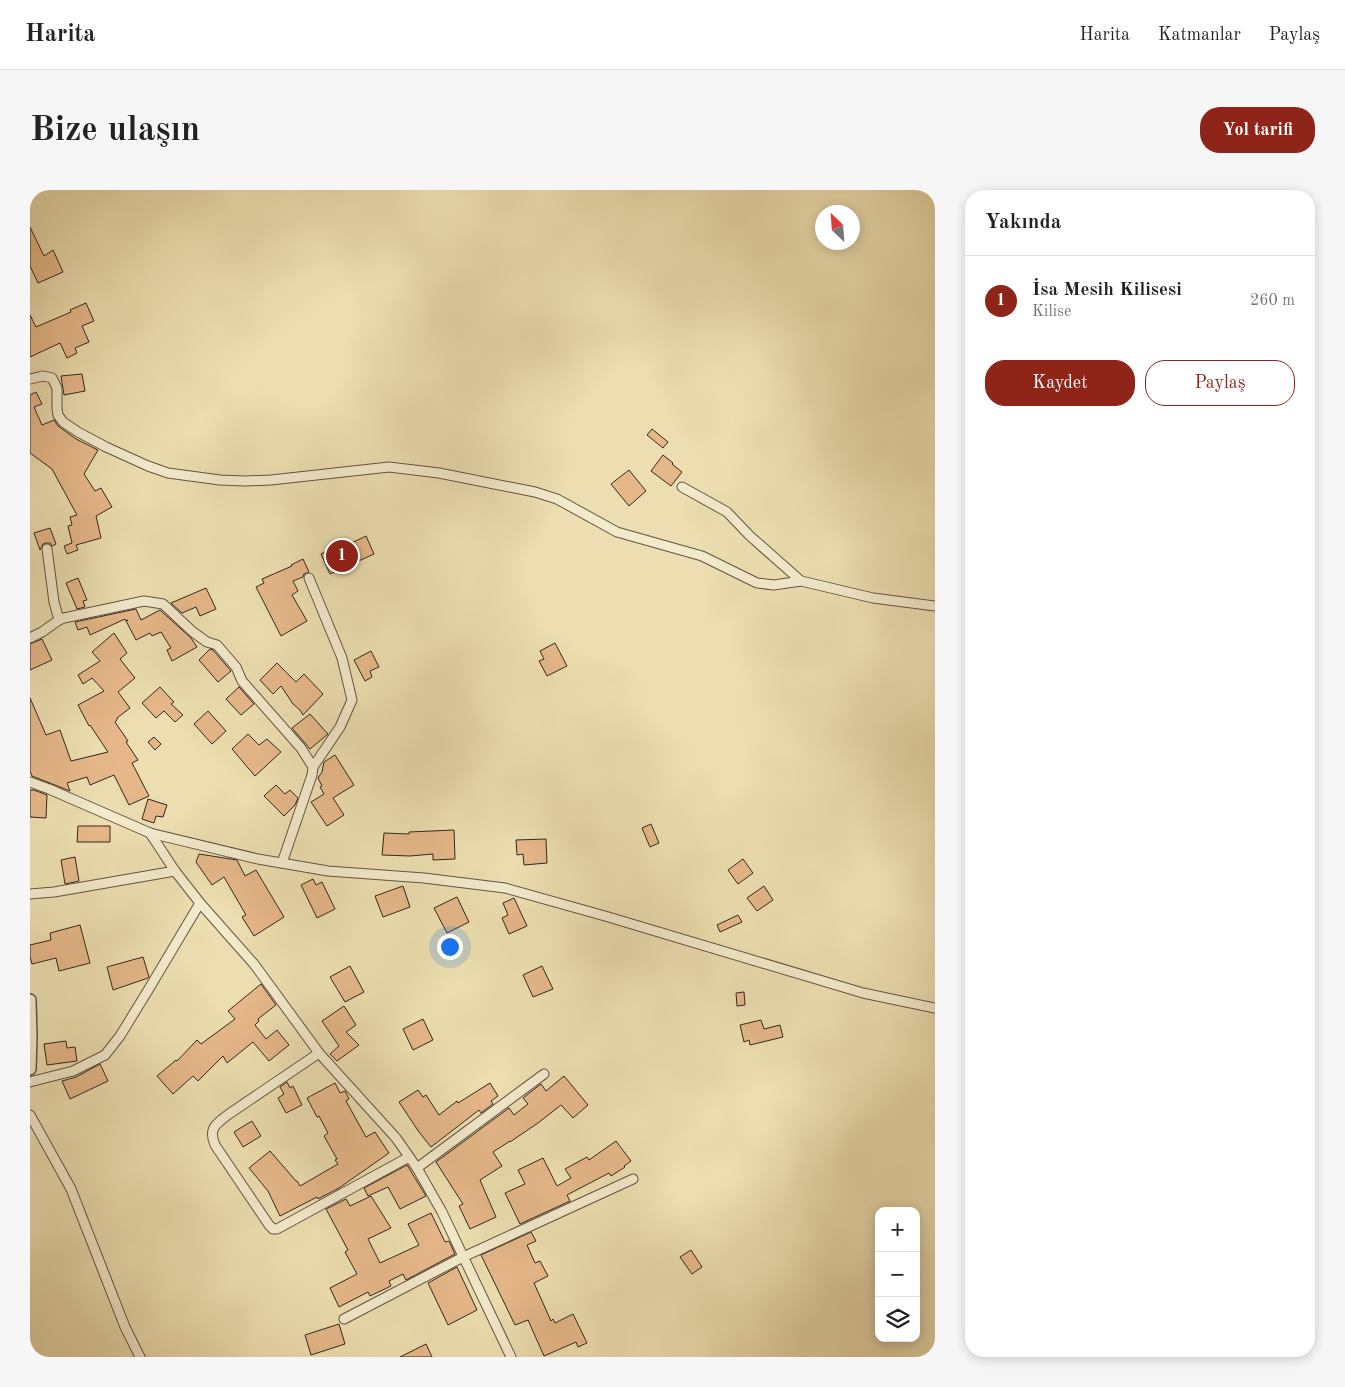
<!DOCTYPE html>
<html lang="tr">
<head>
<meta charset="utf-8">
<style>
  body { margin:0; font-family:"Old Standard TT",serif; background:#f6f6f6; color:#222 }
  .controls { position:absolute; right:15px; bottom:15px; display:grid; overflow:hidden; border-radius:10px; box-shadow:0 2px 12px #0003 }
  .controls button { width:45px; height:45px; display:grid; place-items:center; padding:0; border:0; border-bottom:1px solid #e0e0e0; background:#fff; color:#222; font:25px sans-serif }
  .compass { position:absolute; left:785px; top:15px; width:45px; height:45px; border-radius:50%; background:#fff; box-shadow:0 2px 12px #0003; rotate:335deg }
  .you { position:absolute; left:419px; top:756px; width:18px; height:18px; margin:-12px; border:4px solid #fff; border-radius:50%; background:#1a73e8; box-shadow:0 0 0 8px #1a73e833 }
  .badge { display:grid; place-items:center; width:32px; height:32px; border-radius:50%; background:#8f2418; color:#fff; font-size:16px; font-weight:700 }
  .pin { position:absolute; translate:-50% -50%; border:2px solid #fff; box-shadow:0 1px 5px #0006 }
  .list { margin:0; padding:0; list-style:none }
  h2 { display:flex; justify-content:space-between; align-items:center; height:65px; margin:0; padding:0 20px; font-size:21px }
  h2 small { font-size:16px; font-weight:400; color:#767676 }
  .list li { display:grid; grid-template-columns:32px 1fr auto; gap:15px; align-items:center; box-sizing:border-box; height:90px; padding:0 20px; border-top:1px solid #e0e0e0 }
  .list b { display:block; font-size:19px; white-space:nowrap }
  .list p { margin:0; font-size:16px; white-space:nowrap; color:#767676 }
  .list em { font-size:16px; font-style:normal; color:#767676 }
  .actions { display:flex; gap:10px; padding:15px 20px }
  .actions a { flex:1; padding:11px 0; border:1px solid #8f2418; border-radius:20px; text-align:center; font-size:18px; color:#8f2418 }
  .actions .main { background:#8f2418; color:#fff }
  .icon { flex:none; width:28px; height:28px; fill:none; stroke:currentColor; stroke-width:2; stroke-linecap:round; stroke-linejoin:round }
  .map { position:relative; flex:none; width:905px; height:1167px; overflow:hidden; border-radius:20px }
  header { display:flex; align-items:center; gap:30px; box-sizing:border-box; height:70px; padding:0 25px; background:#fff; border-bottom:1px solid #e0e0e0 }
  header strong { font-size:24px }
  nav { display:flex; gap:28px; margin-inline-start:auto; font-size:18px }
  .intro { display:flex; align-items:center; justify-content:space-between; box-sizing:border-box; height:120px; padding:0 30px }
  h1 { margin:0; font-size:35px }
  .button { padding:12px 22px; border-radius:20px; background:#8f2418; color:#fff; font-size:18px; font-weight:700 }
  main { display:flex; gap:30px; padding:0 30px }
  aside { flex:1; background:#fff; border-radius:20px; box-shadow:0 2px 12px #0003 }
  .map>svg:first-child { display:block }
</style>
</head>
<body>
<header>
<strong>Harita</strong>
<nav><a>Harita</a><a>Katmanlar</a><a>Paylaş</a></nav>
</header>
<div class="intro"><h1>Bize ulaşın</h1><a class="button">Yol tarifi</a></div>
<main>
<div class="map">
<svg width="905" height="1167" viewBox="0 0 905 1167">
  <rect width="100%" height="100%" fill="#ecdeb0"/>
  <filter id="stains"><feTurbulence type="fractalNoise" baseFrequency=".004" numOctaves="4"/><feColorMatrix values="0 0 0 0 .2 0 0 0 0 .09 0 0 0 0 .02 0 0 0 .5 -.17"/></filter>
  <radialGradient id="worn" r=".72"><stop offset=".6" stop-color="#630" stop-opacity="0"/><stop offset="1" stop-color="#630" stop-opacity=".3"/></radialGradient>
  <g fill="#e6b889" stroke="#32271f">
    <polygon points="0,37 14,66 23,60 33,82 8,93 0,76"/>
    <polygon points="56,113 64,131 52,136 59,152 45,158 47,163 37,168 30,153 0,167 0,125 6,137 41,122 40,120"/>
    <polygon points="52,184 55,201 34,205 31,186"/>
    <polygon points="6,202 12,214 4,217 12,235 24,230 28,236 46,249 68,260 54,284 65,301 71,298 82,317 66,326 71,348 46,355 48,360 37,364 34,356 42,353 38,336 42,335 40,327 47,325 22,279 0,263 0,205"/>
    <polygon points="622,239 638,252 633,258 617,245"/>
    <polygon points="633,265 643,273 642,274 652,282 641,296 621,281"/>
    <polygon points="599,280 616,301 599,316 581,294"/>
    <polygon points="20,338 26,354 22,356 20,353 16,353 13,354 10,360 4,343"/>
    <polygon points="336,346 344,364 300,384 291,364 305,357 307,360"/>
    <polygon points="273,369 279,382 274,384 273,387 263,391 268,401 262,405 277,431 251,446 226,397 234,393 232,389 262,376 261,375"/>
    <polygon points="48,388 57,410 53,411 55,417 47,419 36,393"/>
    <polygon points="176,398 186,419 170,426 166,417 152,423 141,413"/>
    <polygon points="106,419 111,430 130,420 161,448 167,457 142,471 137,460 141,458 131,442 122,446 120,443 106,450 96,431 98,430 96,431 95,429 60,445 57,437 48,440 45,432"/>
    <polygon points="84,443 97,463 90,469 105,488 88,502 100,518 87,528 87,530 85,532 98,551 96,552 108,570 102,573 119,606 99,615 84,585 60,595 57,587 37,593 40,601 2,586 0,581 0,508 16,545 30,540 41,571 78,562 60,535 59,536 48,515 74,501 62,488 53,494 48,485 70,471 62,462"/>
    <polygon points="12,449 22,470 0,480 0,454"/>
    <polygon points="525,453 537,476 517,486 509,471 514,469 510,461"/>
    <polygon points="180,459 183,460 201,481 188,492 169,470"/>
    <polygon points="341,461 349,477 340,481 342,487 335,491 324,470"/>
    <polygon points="247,473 266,492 274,484 293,504 273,525 270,520 263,514 251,496 243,504 230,490"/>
    <polygon points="130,497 144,512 141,514 153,525 145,532 134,521 126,528 112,513"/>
    <polygon points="209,497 224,514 211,525 196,509"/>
    <polygon points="178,521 196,541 182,554 164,534"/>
    <polygon points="280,524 298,544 280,559 262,538"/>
    <polygon points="218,544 229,555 237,549 251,562 225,586 202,559"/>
    <polygon points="124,547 131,554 125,560 118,552"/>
    <polygon points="305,565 324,595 303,608 314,625 297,636 281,612 294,604 290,597 292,596 288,588 292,582 294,572"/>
    <polygon points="246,595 255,604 260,600 268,608 265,615 254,626 234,606"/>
    <polygon points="0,600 4,600 17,605 16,628 0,627"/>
    <polygon points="118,609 137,615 133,627 126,626 124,633 112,629"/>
    <polygon points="621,634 629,653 620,657 612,638"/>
    <polygon points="48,636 80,636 80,652 47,652"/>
    <polygon points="424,640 425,669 403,670 403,664 380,666 352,665 354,643 379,644 379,642"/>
    <polygon points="516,649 517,673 494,675 493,664 487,665 486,650"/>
    <polygon points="169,664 207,670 215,686 226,680 254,727 224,746 212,727 216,725 194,687 182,695 166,672"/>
    <polygon points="45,667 49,691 35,694 31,670"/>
    <polygon points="713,669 723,683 708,694 698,680"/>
    <polygon points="283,689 286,695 292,692 305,719 287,728 271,695"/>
    <polygon points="373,696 380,717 353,727 345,706"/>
    <polygon points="734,696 743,710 727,721 717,708"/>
    <polygon points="427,707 439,732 417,743 404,718"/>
    <polygon points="484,708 497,736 479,744 472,728 478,725 473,713"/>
    <polygon points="708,725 712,732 690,742 687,735"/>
    <polygon points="50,735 60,773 29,781 26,768 2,774 0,767 0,755 21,750 20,743"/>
    <polygon points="113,767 119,787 118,788 83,800 77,777"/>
    <polygon points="320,776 334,802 315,812 300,787"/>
    <polygon points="512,776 523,799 503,807 493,785"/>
    <polygon points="231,794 246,815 228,829 229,831 225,835 236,849 247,840 259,855 239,871 223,852 197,873 193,866 168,891 163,886 143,904 127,886 146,870 147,871 167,850 171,854 205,829 198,821"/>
    <polygon points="714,802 715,815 707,816 706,803"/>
    <polygon points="314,816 326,835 316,842 329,855 307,871 300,864 309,856 292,831"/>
    <polygon points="393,829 403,850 383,860 373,839"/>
    <polygon points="731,830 734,839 750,835 753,847 720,855 719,850 714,852 710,835"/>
    <polygon points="36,851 37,858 45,857 47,871 17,875 14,854"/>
    <polygon points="70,874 78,891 40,909 32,891 46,887"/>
    <polygon points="534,886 558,915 543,928 531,915 508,933 480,952 480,951 463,962 472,976 450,990 466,1027 440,1039 429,1016 433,1014 406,972 479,918 484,925 498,914 493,908 511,894 516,901"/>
    <polygon points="257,892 260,898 263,896 272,915 256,923 248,908 254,904 250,897"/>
    <polygon points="305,893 310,903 315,901 319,909 316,911 336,947 345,942 359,963 309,998 288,1009 287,1007 250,1026 238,1001 219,978 240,961 266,991 267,991 270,996 308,974 305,970 307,969 294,946 298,943 289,926 287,927 277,908"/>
    <polygon points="460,893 468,906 461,911 463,914 451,923 449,920 401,957 389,942 369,912 388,900 393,907 396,905 409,925 427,911 428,913"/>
    <polygon points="222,931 231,946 213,957 204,942"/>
    <polygon points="586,951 601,971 594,976 595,977 581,986 579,983 537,1005 540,1011 490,1034 475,1003 495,994 488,980 513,968 527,996 541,988 535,979 557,967 559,970"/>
    <polygon points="377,975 396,1006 370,1019 358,997 338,1006 334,998"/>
    <polygon points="341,1006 361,1038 338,1049 350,1073 389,1055 378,1034 401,1023 415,1052 419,1051 425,1064 376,1090 373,1084 359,1091 361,1096 340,1106 338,1102 309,1117 300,1098 327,1084 315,1062 318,1060 296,1019 316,1009 320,1016"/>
    <polygon points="501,1042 506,1051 497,1055 505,1073 510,1071 518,1086 504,1093 521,1131 523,1129 525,1133 543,1124 557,1153 548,1157 546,1152 514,1166 498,1130 485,1135 451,1065"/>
    <polygon points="661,1060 672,1077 662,1084 650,1067"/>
    <polygon points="427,1077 447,1120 418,1135 398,1093"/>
    <polygon points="309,1134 315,1154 281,1165 275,1145"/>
    <polygon points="396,1154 402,1167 370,1167"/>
  </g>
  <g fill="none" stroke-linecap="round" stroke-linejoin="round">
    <g stroke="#605543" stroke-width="11">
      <g id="minor">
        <polyline points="0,189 13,186 22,188 27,198 27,219 28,225 33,232 48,242 76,257 118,276 138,283 190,290 215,291 241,290 359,277 409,283 505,302 527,309 587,342 672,366 727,393 744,395 771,391 843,408 905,416"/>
        <polyline points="652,297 697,322 720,346 771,391"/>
        <polyline points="17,359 24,412 29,430"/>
        <polyline points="279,388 312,468 322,510 310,537 283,577"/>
        <polyline points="0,448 12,442 29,430 34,428 114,411 133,414 163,442 177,452 187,455 206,477 212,491 271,558 283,577 282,585 252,673"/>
        <polyline points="0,592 19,599 120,643 228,669 298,681 394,688 475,698 575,726 833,803 905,818"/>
        <polyline points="120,643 145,681 170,713 224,774 289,863 366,948 387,978 412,1022 481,1167"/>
        <polyline points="0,704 24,702 145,681"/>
        <path d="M289 863 199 924C186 934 178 938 185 955L239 1035 243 1039H247L379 967"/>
        <polyline points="0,892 43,881 75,865 90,846 120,797 170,713"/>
        <polyline points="0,925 41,999 95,1137 110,1167"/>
        <polyline points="387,978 514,884"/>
        <polyline points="314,1129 433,1067 603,989"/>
      </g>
    </g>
    <g stroke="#605543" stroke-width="14">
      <polyline id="tertiary" points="0,810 1,848 0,879"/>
    </g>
    <use href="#minor" stroke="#f3eacc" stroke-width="9"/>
    <use href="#tertiary" stroke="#f3eacc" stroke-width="11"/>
  </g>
  <rect width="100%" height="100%" filter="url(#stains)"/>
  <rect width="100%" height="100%" fill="url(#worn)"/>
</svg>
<div class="controls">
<button>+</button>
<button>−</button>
<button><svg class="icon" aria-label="layers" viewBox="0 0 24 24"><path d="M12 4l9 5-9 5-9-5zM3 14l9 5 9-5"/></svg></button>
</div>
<svg class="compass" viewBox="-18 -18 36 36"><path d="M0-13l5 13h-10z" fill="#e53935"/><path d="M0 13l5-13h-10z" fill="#767676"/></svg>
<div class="you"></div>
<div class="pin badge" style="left:312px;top:366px">1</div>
</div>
<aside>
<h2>Yakında<small></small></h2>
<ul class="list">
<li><span class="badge">1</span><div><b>İsa Mesih Kilisesi</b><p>Kilise</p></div><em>260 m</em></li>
</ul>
<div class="actions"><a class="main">Kaydet</a><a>Paylaş</a></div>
</aside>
</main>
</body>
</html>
